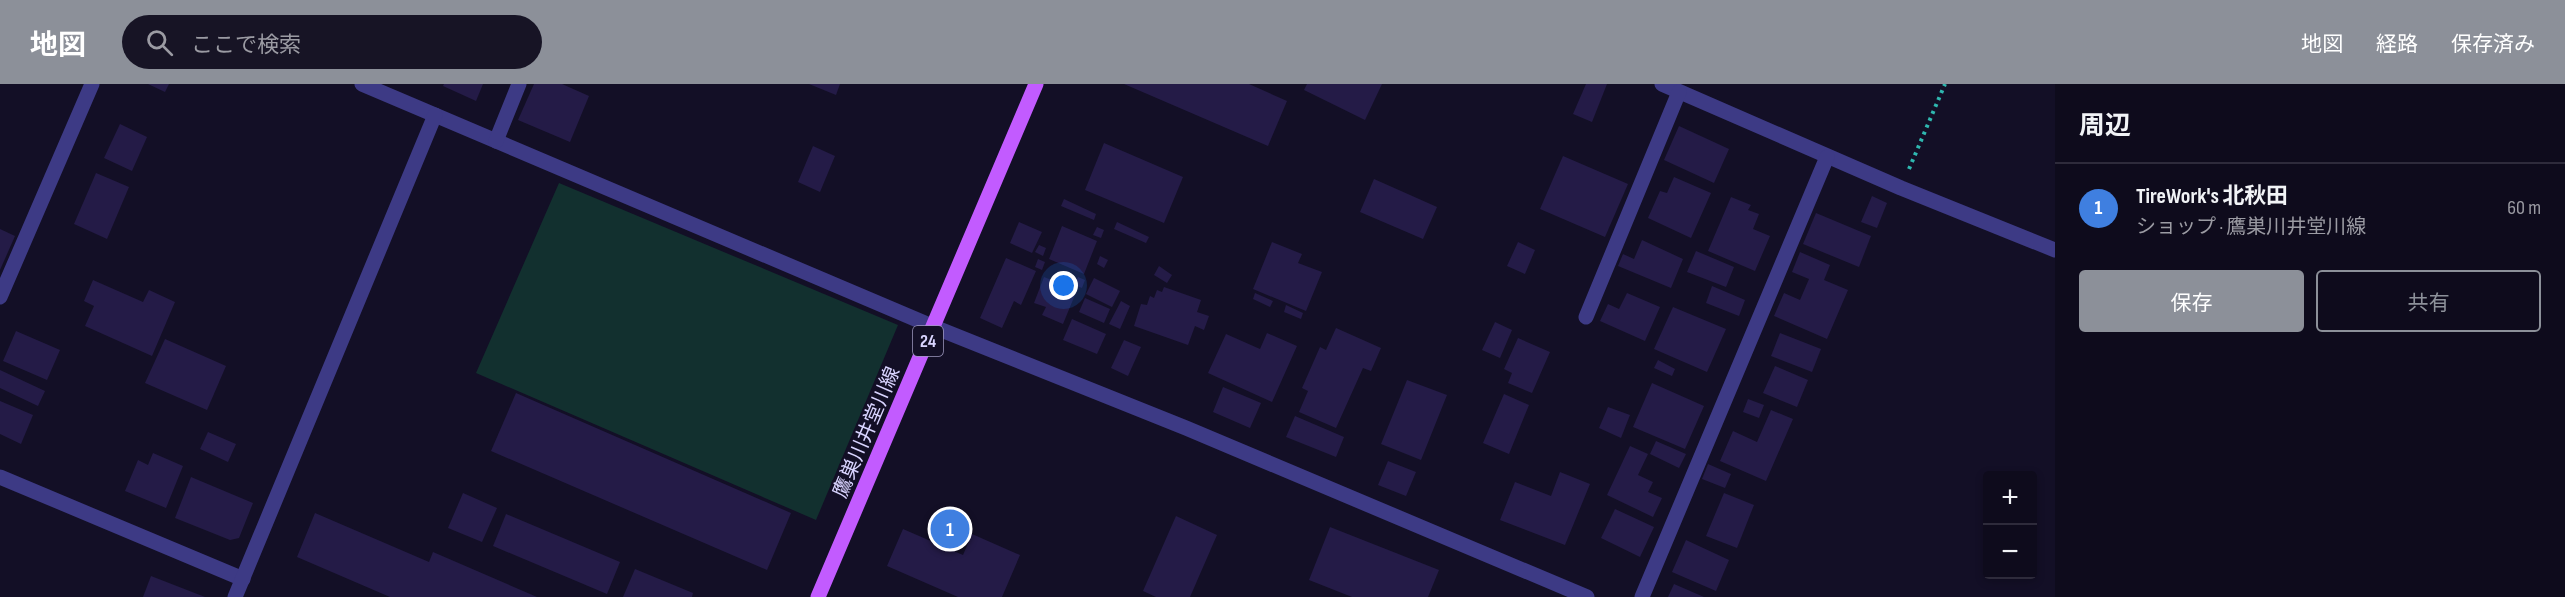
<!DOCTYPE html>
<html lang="ja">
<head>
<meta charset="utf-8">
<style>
  body { margin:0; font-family:"Sofia Sans Condensed","Noto Sans JP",sans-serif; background:#171425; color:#f1f3f6 }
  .controls { position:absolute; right:18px; bottom:18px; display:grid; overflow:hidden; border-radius:6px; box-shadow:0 3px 9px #0003 }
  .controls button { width:54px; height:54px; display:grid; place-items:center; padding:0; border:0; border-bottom:2px solid #2e2b3b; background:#0e0b1c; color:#f1f3f6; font:30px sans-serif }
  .you { position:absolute; left:1064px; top:202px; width:21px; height:21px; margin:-15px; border:4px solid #fff; border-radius:50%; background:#1a73e8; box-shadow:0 0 0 9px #1a73e833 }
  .badge { display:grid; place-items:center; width:39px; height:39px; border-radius:50%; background:#8c9099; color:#fff; font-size:20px; font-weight:700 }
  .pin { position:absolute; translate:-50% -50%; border:3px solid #fff; box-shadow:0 2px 6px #0006 }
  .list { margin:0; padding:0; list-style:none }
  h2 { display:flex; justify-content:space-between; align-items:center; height:78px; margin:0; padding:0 24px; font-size:26px }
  h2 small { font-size:20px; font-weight:400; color:#9b9ba3 }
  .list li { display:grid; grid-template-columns:39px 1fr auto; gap:18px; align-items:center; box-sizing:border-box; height:90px; padding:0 24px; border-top:2px solid #2e2b3b }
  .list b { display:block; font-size:22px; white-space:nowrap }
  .list p { margin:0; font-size:20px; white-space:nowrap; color:#9b9ba3 }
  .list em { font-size:20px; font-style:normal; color:#9b9ba3 }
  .actions { display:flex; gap:12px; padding:18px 24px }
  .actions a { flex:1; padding:14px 0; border:2px solid #8c9099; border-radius:6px; text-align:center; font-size:21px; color:#8c9099 }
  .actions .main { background:#8c9099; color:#fff }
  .icon { flex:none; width:33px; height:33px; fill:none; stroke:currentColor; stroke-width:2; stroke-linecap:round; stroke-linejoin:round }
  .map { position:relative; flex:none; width:2055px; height:513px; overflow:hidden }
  header { display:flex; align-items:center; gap:36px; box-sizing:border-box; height:84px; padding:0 30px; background:#8c9099; color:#fff }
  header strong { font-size:28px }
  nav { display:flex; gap:33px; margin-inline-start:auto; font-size:21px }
  .search { width:420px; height:54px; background:#171425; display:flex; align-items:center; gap:15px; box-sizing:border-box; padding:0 21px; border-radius:33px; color:#9b9ba3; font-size:22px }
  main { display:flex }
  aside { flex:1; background:#0e0b1c }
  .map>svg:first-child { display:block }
</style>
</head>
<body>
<header>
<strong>地図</strong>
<div class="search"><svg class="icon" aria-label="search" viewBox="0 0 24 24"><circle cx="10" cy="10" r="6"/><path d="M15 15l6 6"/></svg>ここで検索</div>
<nav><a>地図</a><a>経路</a><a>保存済み</a></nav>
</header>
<main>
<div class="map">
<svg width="2055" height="513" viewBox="0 0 2055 513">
  <rect width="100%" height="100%" fill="#130f26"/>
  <polygon fill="#12302f" points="559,99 898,241 816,436 476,289"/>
  <g fill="#241b47">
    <polygon points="148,0 169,0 165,8"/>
    <polygon points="444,0 483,0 476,17 443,2"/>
    <polygon points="534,0 562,0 589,12 570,58 518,36"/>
    <polygon points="809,0 840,0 836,11"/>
    <polygon points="1124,0 1249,0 1287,17 1268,62"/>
    <polygon points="1307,0 1382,0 1365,36 1304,6"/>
    <polygon points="1586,0 1607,0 1592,38 1573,30"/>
    <polygon points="120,40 147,53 132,87 104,74"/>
    <polygon points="1679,42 1729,65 1714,99 1664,76"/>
    <polygon points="1104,59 1183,93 1164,139 1085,106"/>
    <polygon points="813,62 835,72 820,108 798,98"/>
    <polygon points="1563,72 1628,100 1605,153 1540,125"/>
    <polygon points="96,89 129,103 107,155 74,140"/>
    <polygon points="1674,93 1711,109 1691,154 1648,134 1660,107 1667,109"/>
    <polygon points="1374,95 1437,123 1423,155 1360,128"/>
    <polygon points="1872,112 1887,119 1877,144 1861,138"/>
    <polygon points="1731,113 1751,121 1748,126 1759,130 1753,145 1770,152 1755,187 1708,167"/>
    <polygon points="1064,115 1096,130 1094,136 1061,122"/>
    <polygon points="1816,129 1871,152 1859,183 1803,160"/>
    <polygon points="1019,138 1042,148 1032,169 1010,159"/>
    <polygon points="1117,138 1149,153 1146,159 1114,145"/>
    <polygon points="1062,142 1097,157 1084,190 1049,175"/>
    <polygon points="1097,143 1104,146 1101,154 1093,151"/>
    <polygon points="0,145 15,152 0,186"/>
    <polygon points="1642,156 1683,175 1671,204 1618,182 1623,170 1634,175"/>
    <polygon points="1272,158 1302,170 1298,179 1322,188 1306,227 1253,205"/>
    <polygon points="1518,158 1535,166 1525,190 1507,182"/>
    <polygon points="1039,161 1046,164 1043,172 1035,168"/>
    <polygon points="1696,167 1734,183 1726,203 1687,188"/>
    <polygon points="1800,168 1830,181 1824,196 1848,206 1827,255 1774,232 1784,209 1800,216 1809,195 1792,188"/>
    <polygon points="1100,172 1108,176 1104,184 1097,180"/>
    <polygon points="1006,174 1036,187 1021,221 1014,217 1002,244 980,234"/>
    <polygon points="1038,175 1045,178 1042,186 1035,183"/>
    <polygon points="1159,182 1172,191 1167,199 1154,191"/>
    <polygon points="1044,193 1077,206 1063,240 1042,231 1046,223 1034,219"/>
    <polygon points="1078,193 1085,196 1082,204 1074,201"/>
    <polygon points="1094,194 1120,207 1112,223 1086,210"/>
    <polygon points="93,196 143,218 149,206 175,218 152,272 85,242 94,222 84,217"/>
    <polygon points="1712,202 1745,216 1739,232 1706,219"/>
    <polygon points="1164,203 1201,216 1197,228 1209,232 1204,246 1195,242 1188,261 1134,242 1141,220 1147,221 1150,212 1154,214 1157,206 1162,208"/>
    <polygon points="1255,209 1273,217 1270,223 1253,215"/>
    <polygon points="1627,209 1660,223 1645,257 1600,237 1608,220 1619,225"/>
    <polygon points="1085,214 1110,225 1104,239 1079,228"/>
    <polygon points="1121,217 1130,222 1120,245 1109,240"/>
    <polygon points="1286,221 1303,229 1301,235 1284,228"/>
    <polygon points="1673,223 1726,245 1707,288 1654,265"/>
    <polygon points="1072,235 1106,250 1097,270 1063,256"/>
    <polygon points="1495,238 1512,246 1500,274 1482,266"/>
    <polygon points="1336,244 1381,264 1371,287 1363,284 1336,344 1299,328 1308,307 1302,304 1320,263 1326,266"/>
    <polygon points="16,247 60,266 47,296 3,277"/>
    <polygon points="1267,249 1297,262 1272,318 1208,289 1226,250 1260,265"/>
    <polygon points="1780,249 1821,265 1812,288 1771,272"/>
    <polygon points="1518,254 1550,268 1532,309 1508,299 1512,289 1504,285"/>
    <polygon points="165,255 226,282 207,326 145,299"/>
    <polygon points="1124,256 1141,263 1128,292 1111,284"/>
    <polygon points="1658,276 1675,285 1672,292 1654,284"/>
    <polygon points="1775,282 1808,296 1797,323 1763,309"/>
    <polygon points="0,286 45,307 38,322 0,304"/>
    <polygon points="1407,296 1447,311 1421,376 1381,360"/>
    <polygon points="1652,299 1704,322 1685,365 1633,343"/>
    <polygon points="1223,303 1261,319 1250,344 1213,328"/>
    <polygon points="516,309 791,429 767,486 491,367"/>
    <polygon points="1504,310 1529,321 1509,370 1483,359"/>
    <polygon points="1748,315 1764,321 1759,334 1743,328"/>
    <polygon points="0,317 33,331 21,360 0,350"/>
    <polygon points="1608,323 1630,331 1621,354 1599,344"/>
    <polygon points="1771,326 1793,335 1766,397 1720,377 1733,347 1757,358"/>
    <polygon points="1295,332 1344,353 1336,373 1286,353"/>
    <polygon points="208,348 236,360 228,378 200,365"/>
    <polygon points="1656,357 1686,370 1679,384 1650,370"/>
    <polygon points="1630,362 1648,370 1638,391 1653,398 1648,408 1662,414 1653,433 1607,411"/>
    <polygon points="153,369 183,382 166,424 125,407 138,376 148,381"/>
    <polygon points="1388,377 1416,388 1406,412 1378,401"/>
    <polygon points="1708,380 1731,390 1725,404 1702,395"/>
    <polygon points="1560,388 1590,400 1565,461 1500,436 1515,398 1551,412"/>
    <polygon points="191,393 253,419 239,454 230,456 175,434"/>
    <polygon points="463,409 497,424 482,458 448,444"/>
    <polygon points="1724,409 1754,421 1737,464 1706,452"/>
    <polygon points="1615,425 1654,443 1640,473 1601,454"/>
    <polygon points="315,429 429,478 433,468 537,513 390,513 297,473"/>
    <polygon points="506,430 620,478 607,510 493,462"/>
    <polygon points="1176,432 1217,451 1190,513 1156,513 1143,507"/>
    <polygon points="1330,443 1439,486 1428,513 1352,513 1309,496"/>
    <polygon points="903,445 963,471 972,450 1020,471 1002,513 958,513 887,482"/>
    <polygon points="1686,456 1729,476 1716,507 1672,488"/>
    <polygon points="635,485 693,509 692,513 623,513"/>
    <polygon points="151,492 205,513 143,513"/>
    <polygon points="1674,500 1704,513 1668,513"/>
  </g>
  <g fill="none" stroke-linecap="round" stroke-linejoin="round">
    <polyline stroke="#2fb8b0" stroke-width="4" stroke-dasharray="3 4.5" stroke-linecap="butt" points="1909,85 1945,0"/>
    <g stroke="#3d3a85" stroke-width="15">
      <polyline points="362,0 934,243 1186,344 1587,513"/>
      <polyline points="1662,0 1901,104 2055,166"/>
      <polyline points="496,57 519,0"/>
      <polyline points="0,213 92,0"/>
      <polyline points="1586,233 1679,8"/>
      <polyline points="0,393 243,495"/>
      <polyline points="235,513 435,31"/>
      <polyline points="1642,513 1827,73"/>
    </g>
    <polyline stroke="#c25bff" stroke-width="15" points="818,513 1036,0"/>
  </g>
  <g text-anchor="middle" stroke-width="4.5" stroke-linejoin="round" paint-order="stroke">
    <rect fill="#130f26" stroke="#9e99be" stroke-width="1.5" x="913" y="242" width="30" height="30" rx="4.5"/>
    <g font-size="18" font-weight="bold" fill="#d9d4ff">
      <text x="928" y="263">24</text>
    </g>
    <g font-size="20" fill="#d9d4ff" stroke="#130f26">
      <text transform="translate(866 348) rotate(-67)" y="7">鷹巣川井堂川線</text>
    </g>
  </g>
</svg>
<div class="controls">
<button>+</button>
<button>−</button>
</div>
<div class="you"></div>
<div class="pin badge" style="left:950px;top:445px;background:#3f7fe0">1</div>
</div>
<aside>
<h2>周辺<small></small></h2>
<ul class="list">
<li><span class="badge" style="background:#3f7fe0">1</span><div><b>TireWork's 北秋田</b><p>ショップ · 鷹巣川井堂川線</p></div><em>60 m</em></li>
</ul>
<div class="actions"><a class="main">保存</a><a>共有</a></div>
</aside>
</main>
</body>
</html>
